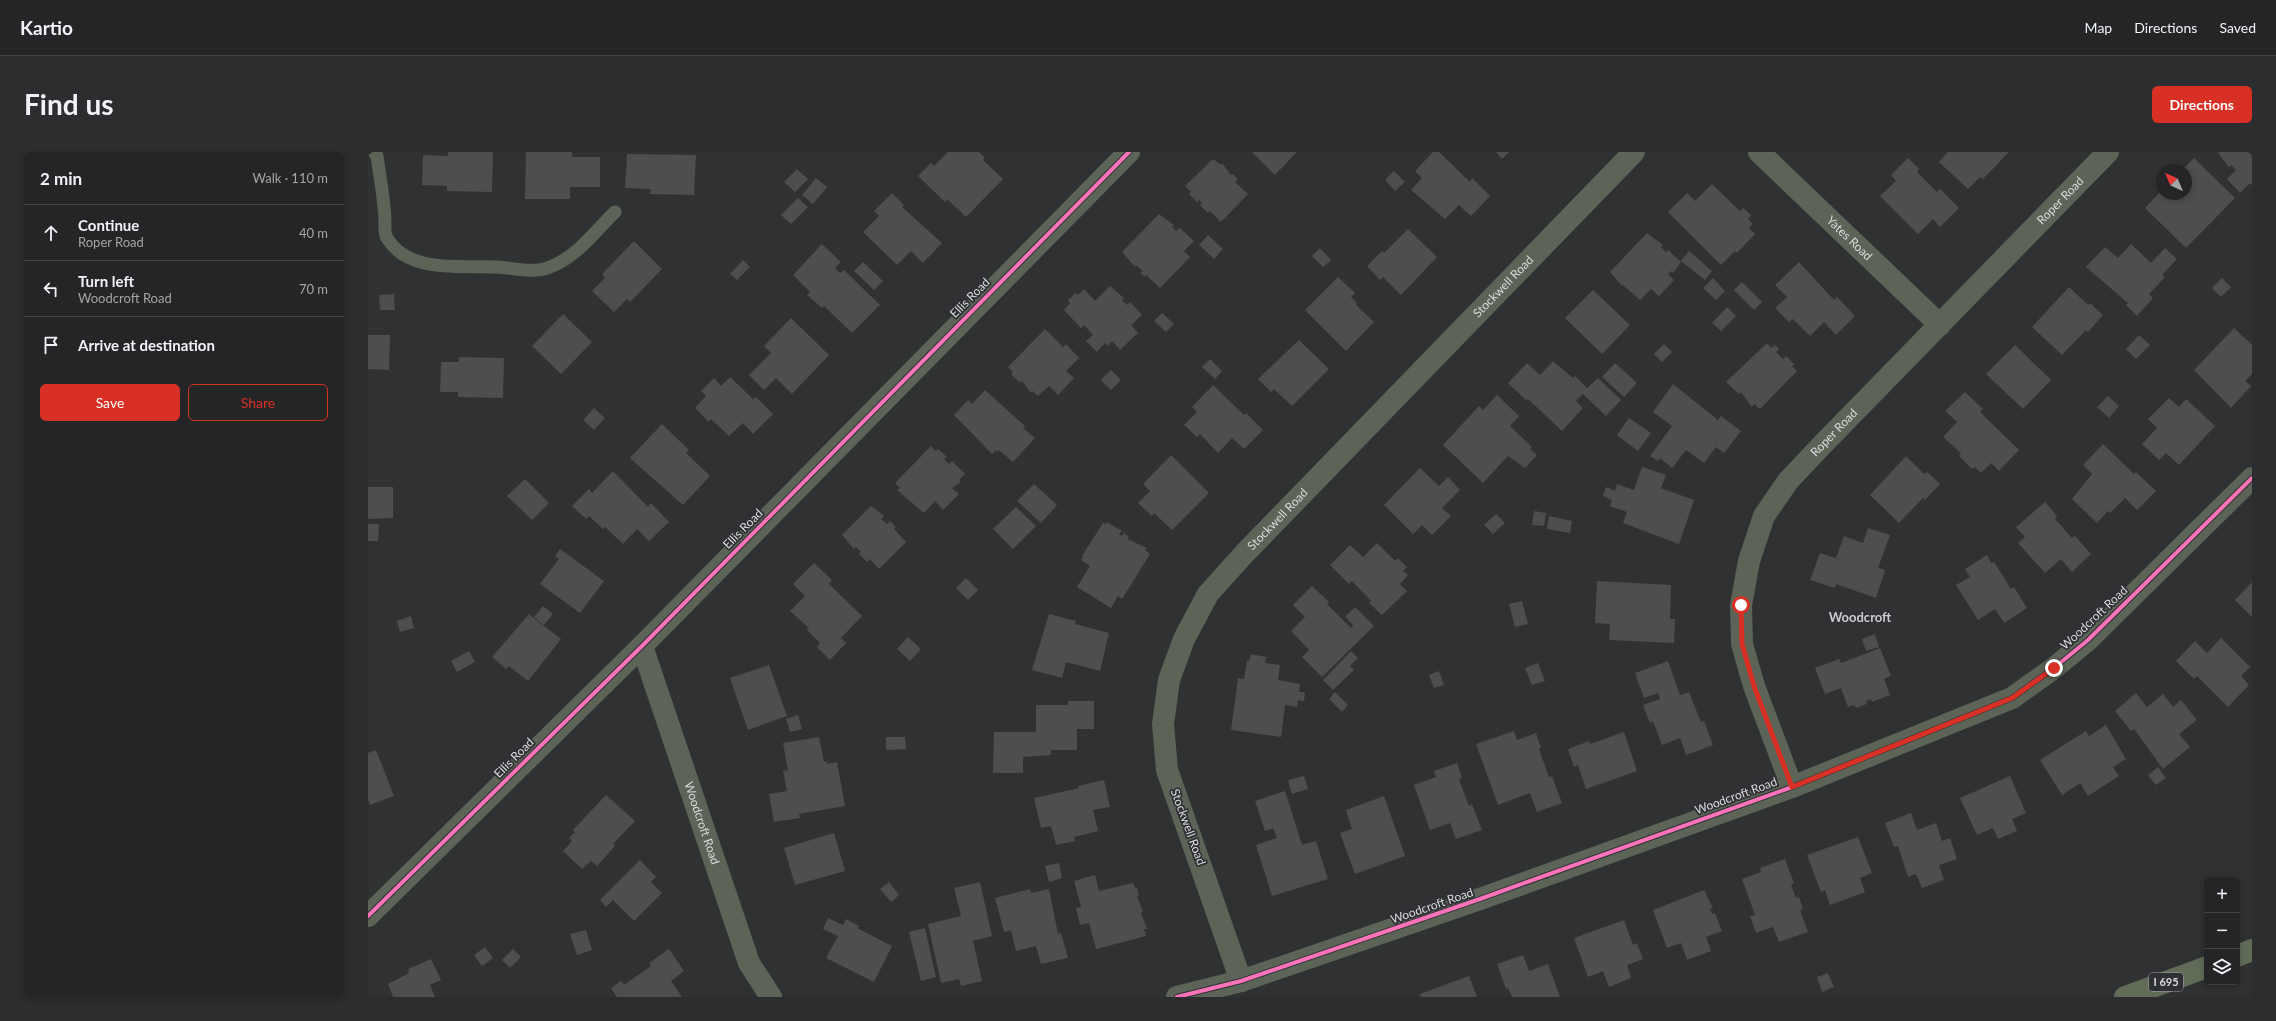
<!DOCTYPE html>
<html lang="en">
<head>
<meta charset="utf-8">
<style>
  body { margin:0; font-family:Lato,sans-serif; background:#2c2d2e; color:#f1f3f6 }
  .controls { position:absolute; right:12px; bottom:12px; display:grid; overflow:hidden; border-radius:6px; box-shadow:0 2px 6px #0003 }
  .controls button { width:36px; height:36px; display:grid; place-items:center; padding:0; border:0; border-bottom:1px solid #414243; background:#242526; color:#f1f3f6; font:20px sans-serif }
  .compass { position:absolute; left:1788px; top:12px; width:36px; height:36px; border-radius:50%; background:#242526; box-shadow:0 2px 6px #0003; rotate:316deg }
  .stop { position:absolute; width:12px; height:12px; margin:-9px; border:3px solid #d93025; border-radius:50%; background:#fff }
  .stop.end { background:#d93025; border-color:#fff; box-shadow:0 1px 4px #0008 }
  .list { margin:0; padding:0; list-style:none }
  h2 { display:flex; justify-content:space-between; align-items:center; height:52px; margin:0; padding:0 16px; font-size:17px }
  h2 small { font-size:13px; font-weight:400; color:#a3a5a7 }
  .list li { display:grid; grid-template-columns:26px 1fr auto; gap:12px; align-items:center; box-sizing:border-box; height:56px; padding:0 16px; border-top:1px solid #414243 }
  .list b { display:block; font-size:15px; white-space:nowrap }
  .list p { margin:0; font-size:13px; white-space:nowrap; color:#a3a5a7 }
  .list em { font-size:13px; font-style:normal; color:#a3a5a7 }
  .actions { display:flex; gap:8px; padding:12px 16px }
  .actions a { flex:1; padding:9px 0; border:1px solid #d93025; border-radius:6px; text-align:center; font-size:14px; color:#d93025 }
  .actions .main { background:#d93025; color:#fff }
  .icon { flex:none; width:22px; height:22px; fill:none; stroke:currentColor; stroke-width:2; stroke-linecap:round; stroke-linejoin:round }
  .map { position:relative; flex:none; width:1884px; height:845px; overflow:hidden; border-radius:6px }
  header { display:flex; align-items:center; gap:24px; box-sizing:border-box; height:56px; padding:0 20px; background:#242526; border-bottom:1px solid #414243 }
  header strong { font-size:19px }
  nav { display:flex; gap:22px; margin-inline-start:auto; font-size:14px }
  .intro { display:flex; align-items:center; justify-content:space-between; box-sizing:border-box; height:96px; padding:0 24px }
  h1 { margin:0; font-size:28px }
  .button { padding:10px 18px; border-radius:6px; background:#d93025; color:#fff; font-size:14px; font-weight:700 }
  main { display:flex; gap:24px; padding:0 24px }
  aside { flex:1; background:#242526; border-radius:6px; box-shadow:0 2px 6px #0003 }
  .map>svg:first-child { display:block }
</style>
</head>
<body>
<header>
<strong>Kartio</strong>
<nav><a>Map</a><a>Directions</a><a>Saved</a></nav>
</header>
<div class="intro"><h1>Find us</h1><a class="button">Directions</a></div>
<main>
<aside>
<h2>2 min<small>Walk · 110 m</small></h2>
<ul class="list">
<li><svg class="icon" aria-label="ahead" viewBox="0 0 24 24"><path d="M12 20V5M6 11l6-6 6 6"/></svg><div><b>Continue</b><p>Roper Road</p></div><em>40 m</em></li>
<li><svg class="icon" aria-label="left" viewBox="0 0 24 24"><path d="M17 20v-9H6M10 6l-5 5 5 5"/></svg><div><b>Turn left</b><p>Woodcroft Road</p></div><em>70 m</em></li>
<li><svg class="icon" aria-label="arrive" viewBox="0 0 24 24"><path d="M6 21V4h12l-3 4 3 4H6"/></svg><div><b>Arrive at destination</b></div></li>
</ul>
<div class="actions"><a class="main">Save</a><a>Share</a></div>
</aside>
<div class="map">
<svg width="1884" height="845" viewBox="0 0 1884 845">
  <rect width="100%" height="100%" fill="#303133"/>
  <g fill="#4e4e50">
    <polygon points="80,0 125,0 124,40 79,39 79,34 54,33 55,3 80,4"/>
    <polygon points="158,0 204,0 204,5 232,5 232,35 202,35 202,47 157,47"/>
    <polygon points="580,0 611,0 617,6 615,8 635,27 598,65 579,47 577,50 550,24 563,11 566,14"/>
    <polygon points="884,0 929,0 907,23"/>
    <polygon points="1065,0 1071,0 1102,30 1104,26 1122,44 1103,64 1091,53 1077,67 1043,38 1054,26 1047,19"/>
    <polygon points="1128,0 1141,0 1134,7"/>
    <polygon points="1580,0 1641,0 1615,27 1612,25 1600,37 1571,10"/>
    <polygon points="1852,0 1884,0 1884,34 1882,31 1872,41 1859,27 1868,18 1863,13 1861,15 1850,1"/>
    <polygon points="259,2 328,3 326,43 282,42 283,37 257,36"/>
    <polygon points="1540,6 1551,17 1549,20 1569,40 1572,37 1591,56 1572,75 1565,67 1550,82 1512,44 1528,29 1523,23"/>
    <polygon points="1826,6 1867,46 1818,96 1777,56 1794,38 1794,42 1818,42 1818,18 1814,18"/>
    <polygon points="845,7 853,13 854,11 863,23 865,22 870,27 867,30 880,42 853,70 842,59 840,61 832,53 834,51 831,48 829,50 821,42 823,40 817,34"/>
    <polygon points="429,17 440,27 427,40 416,30"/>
    <polygon points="1026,19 1037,30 1027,39 1017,28"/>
    <polygon points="448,26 459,35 445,52 434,43"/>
    <polygon points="1344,32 1372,59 1375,56 1383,63 1380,67 1385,72 1381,76 1387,82 1369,101 1367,99 1353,113 1300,60 1319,41 1327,49"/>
    <polygon points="524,41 536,53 534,55 574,91 555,111 543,99 529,113 495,80 511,64 506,59"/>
    <polygon points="430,46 440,55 423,72 413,63"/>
    <polygon points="791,62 806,73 804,75 808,79 812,76 826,89 816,99 822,105 792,136 778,123 777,125 772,121 775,119 768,113 767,115 754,100"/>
    <polygon points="1040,77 1069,105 1033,143 1015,125 1012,128 999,114 1014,99 1016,101"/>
    <polygon points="1279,81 1295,93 1293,95 1298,100 1300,98 1313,110 1305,121 1303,119 1300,122 1306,128 1291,144 1283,137 1272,148 1255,133 1254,134 1242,120"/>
    <polygon points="840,83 855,97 846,107 831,93"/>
    <polygon points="266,89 294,117 262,150 259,147 246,160 224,139 237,126 234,122"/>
    <polygon points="454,92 473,110 467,116 472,121 476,118 512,153 484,181 456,154 454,156 439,143 442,140 425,123"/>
    <polygon points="1763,92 1783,111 1797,96 1809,107 1794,123 1797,125 1781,142 1785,146 1769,164 1758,153 1760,151 1718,115 1737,95 1750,106"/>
    <polygon points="952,96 963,108 955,115 944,104"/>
    <polygon points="1321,99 1344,119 1337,128 1313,109"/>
    <polygon points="375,108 382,115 369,128 362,122"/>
    <polygon points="495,110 515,129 506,138 486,119"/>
    <polygon points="1431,110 1466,148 1469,145 1487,164 1468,183 1456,170 1442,184 1425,167 1421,170 1407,156 1419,145 1407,133"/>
    <polygon points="970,125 987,141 983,145 989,151 988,153 1006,170 978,199 937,158"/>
    <polygon points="1345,126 1357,139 1348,148 1335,136"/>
    <polygon points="1854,126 1863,135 1853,145 1844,136"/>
    <polygon points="1374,130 1394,150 1386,158 1366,138"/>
    <polygon points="742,134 756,146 754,148 759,153 762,150 774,163 763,173 770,181 752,198 744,189 740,194 737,191 729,200 718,189 725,183 716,173 713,176 696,158 702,151 700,148 708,141 710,143 716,137 727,149"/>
    <polygon points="1701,135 1720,153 1722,151 1735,163 1720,180 1718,178 1694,203 1664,175"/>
    <polygon points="1225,138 1262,173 1234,202 1197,166"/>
    <polygon points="26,142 27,158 12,158 11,143"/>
    <polygon points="1359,155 1368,164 1353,179 1344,171"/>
    <polygon points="794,161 806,172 798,180 786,169"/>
    <polygon points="195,162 224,190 193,222 164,194"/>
    <polygon points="423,166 461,203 424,242 408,226 396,238 381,223 403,201 396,194"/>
    <polygon points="1866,176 1884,193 1884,222 1877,229 1883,234 1863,256 1826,218"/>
    <polygon points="677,177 695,195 698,192 711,206 698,219 706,226 690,243 681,234 670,244 665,239 663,241 654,229 652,231 643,222 645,220 640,215"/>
    <polygon points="0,183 22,183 21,218 0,217"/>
    <polygon points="1771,183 1782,193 1768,207 1758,197"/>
    <polygon points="931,188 961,217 924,254 906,237 903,240 890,227"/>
    <polygon points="1399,191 1403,196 1407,193 1411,197 1408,200 1415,207 1418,204 1426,212 1424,214 1429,219 1392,257 1386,252 1384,255 1373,240 1371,242 1358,230"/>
    <polygon points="1296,192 1304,200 1294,210 1286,202"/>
    <polygon points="1647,193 1683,228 1655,257 1618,222"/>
    <polygon points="91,205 136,206 135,246 90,245 90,240 72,240 73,210 91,210"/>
    <polygon points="842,207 854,219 847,227 834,215"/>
    <polygon points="1185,209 1205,226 1207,224 1219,236 1230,226 1253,248 1238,264 1215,242 1208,249 1215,256 1194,279 1160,247 1158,248 1140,231 1159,211 1172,223"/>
    <polygon points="1247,211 1269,231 1256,245 1234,225"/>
    <polygon points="743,218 753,228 743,238 733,228"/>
    <polygon points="362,225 385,247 388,245 405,262 385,282 375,271 361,284 343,267 341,270 327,256 338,244 333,239 346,226 353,234"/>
    <polygon points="1305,232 1350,268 1353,264 1373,279 1356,301 1348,295 1336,311 1318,298 1304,316 1292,306 1290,309 1282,304 1304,274 1285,260"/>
    <polygon points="845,233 876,263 878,261 895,278 876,297 864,286 850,301 832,282 829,285 816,273 829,260 824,255"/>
    <polygon points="617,238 657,274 655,276 667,286 645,310 631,298 630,300 628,298 624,302 586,263 600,248 604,252"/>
    <polygon points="1597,240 1615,257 1612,260 1651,298 1631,319 1623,311 1613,321 1607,315 1604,317 1591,304 1593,301 1575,285 1589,270 1577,259"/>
    <polygon points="1129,243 1151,264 1142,274 1164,295 1162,297 1169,303 1157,316 1140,304 1115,331 1075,293 1111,254 1115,258"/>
    <polygon points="1740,244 1751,254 1741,266 1729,255"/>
    <polygon points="1801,246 1811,255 1818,247 1847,274 1811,313 1798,301 1791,308 1774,292 1789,276 1780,267"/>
    <polygon points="226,256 237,266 226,278 215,268"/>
    <polygon points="1261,266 1283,281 1270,299 1249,283"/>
    <polygon points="294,272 321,298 318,301 342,324 315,353 262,306"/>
    <polygon points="1735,292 1766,322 1768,320 1788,339 1769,358 1757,346 1742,361 1740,359 1729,371 1704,347 1724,322 1715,313"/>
    <polygon points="563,294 567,299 570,297 579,305 576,307 581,312 584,309 597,322 591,328 593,330 584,336 591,342 575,358 567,349 556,361 529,338 532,336 527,331"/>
    <polygon points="803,303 841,341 804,378 786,361 784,364 770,351 782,339 775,332"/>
    <polygon points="1538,304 1556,322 1559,320 1572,332 1557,348 1555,346 1531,371 1502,343"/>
    <polygon points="1274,315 1298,323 1293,336 1326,348 1311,392 1255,371 1259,360 1242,354 1244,348 1235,344 1238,335 1247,339 1249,332 1266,338"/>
    <polygon points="1052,316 1071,334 1080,325 1092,338 1074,356 1083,364 1064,383 1054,373 1045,382 1016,353"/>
    <polygon points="245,319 280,355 283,351 301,370 281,389 269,377 255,392 237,375 235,377 221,364 218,367 204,354 221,337 224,341"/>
    <polygon points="157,327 181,351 164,368 139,344"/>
    <polygon points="666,332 689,353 673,371 649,349"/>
    <polygon points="0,335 25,335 25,366 0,367"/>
    <polygon points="1677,350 1689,364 1687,367 1704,386 1707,384 1723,402 1704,420 1693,407 1677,421 1650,391 1657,385 1648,375"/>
    <polygon points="503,354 516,364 513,367 519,372 522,369 528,375 526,377 538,390 511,417 502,407 499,410 491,402 493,400 488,395 486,397 474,383"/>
    <polygon points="648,355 668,374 645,397 625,377"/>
    <polygon points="1166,359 1178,361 1176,374 1164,373"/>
    <polygon points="1128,362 1137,371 1125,382 1116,373"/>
    <polygon points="1181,364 1204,369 1202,381 1179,377"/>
    <polygon points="739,370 754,379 751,382 754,384 756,381 761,385 759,387 779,396 777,398 782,402 754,447 750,444 743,456 709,435 722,414 713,408 715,405 714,404 735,371 738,372"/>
    <polygon points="0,372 11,372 10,389 0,389"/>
    <polygon points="1500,376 1522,383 1510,416 1517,418 1508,446 1468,432 1467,436 1442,428 1452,401 1468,406 1476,384 1495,391"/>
    <polygon points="1009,391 1027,409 1030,406 1039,415 1035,419 1040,423 1032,432 1039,439 1014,463 1001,451 1003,449 984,429 981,432 962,413 982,393 995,405"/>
    <polygon points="192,397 236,429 212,461 172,432 191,407 187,404"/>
    <polygon points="1619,403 1623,411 1626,410 1643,437 1646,435 1659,456 1636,471 1627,457 1610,468 1588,433 1602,425 1597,417"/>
    <polygon points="446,411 464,428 461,432 494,464 473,486 478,491 462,508 449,495 452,491 439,478 441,476 422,459 437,444 425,432"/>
    <polygon points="598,426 610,438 600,448 588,436"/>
    <polygon points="1229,429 1303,433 1302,467 1307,467 1306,491 1241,488 1242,472 1227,471"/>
    <polygon points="1884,430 1884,465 1867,448"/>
    <polygon points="944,434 961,450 959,452 983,476 985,473 977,465 987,455 1006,474 954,525 934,505 941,498 923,479 937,465 925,453"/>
    <polygon points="1154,449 1160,472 1147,475 1141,452"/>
    <polygon points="175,454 185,462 176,473 166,465"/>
    <polygon points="161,462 193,487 160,529 141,514 138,517 124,505"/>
    <polygon points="681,462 708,469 707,472 741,481 732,519 698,510 694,526 664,518"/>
    <polygon points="43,464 46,476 32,480 29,469"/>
    <polygon points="1507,482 1511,495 1498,499 1494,487"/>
    <polygon points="540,485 553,497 542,509 529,497"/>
    <polygon points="1853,486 1882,515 1873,524 1881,533 1860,555 1829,524 1826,527 1808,509 1827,489 1839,501"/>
    <polygon points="1512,496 1523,524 1516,527 1522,543 1504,550 1503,547 1498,549 1499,552 1488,556 1486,553 1480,555 1473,536 1457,542 1447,516 1471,507 1473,511"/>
    <polygon points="101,499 107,510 89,520 83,509"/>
    <polygon points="983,499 990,506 982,514 986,518 965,538 955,528"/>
    <polygon points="883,502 898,505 897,511 912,513 910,528 932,532 931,540 937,540 936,549 930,548 929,555 917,553 913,585 863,578 870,526 876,527 879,509 881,509"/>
    <polygon points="1300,509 1312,543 1321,540 1333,570 1336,569 1345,593 1318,603 1312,586 1294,593 1285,569 1282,571 1275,553 1292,547 1290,541 1276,546 1267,521"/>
    <polygon points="1170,511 1177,529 1164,533 1157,516"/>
    <polygon points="401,513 419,564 380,578 362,526"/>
    <polygon points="1071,519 1076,533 1066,536 1061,523"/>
    <polygon points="967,540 980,553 974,560 961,547"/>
    <polygon points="1768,541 1779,555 1795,542 1805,555 1813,548 1829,568 1811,582 1822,595 1795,617 1766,577 1763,579 1747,559"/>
    <polygon points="700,549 726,549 726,577 709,577 709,598 683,598 683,603 655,605 655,621 625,621 626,580 668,580 668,553 700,553"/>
    <polygon points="430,563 434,577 422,580 418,567"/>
    <polygon points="1738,573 1758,607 1745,615 1751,624 1720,644 1712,631 1694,643 1672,608 1718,579 1721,584"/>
    <polygon points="1146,579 1149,588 1168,581 1173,596 1171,597 1181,625 1184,624 1194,651 1169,660 1162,641 1130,653 1108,592"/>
    <polygon points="1256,580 1269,619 1218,637 1210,613 1206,615 1200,597 1221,589 1222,592"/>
    <polygon points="451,585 456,610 459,609 459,612 469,610 477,654 431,662 432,666 406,670 401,642 419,639 415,619 420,618 415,591"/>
    <polygon points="518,585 537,585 538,597 518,598"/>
    <polygon points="8,598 26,644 2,653 0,647 0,601"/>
    <polygon points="1089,611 1094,626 1091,627 1101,654 1104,652 1114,678 1088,687 1082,671 1062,678 1046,633 1068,625 1066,619"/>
    <polygon points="1790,615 1798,626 1788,633 1780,623"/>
    <polygon points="936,624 940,637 924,642 920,628"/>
    <polygon points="1642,624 1658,661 1644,667 1649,679 1630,687 1625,676 1609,683 1592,646"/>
    <polygon points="736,628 742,655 725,658 730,679 706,685 707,689 688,693 683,674 673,676 666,646 711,636 710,634"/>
    <polygon points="917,639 934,693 948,689 960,727 904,744 888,693 909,686 905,676 897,679 887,649"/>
    <polygon points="238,643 267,669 245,692 247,694 229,714 223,709 214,717 195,699 204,689 201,686 207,680 205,678"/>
    <polygon points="1016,644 1037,704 987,722 972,681 984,677 978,658"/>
    <polygon points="1543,661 1549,678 1568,671 1574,689 1582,686 1589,707 1571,713 1576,728 1554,736 1548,722 1540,725 1530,694 1526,695 1517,671"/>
    <polygon points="466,681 477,719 427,733 416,696"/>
    <polygon points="1490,685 1504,721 1492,726 1497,740 1462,753 1457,738 1453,740 1439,703"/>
    <polygon points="1417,707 1426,731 1423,733 1428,746 1431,745 1435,757 1432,758 1440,780 1411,790 1405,775 1388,781 1382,764 1387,763 1374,727 1393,720 1392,716"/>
    <polygon points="272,708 288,725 283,730 294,741 266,769 245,748 238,755 232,748"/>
    <polygon points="691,711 694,726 681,730 677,714"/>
    <polygon points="727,723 731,739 765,731 767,736 769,736 771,743 769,744 775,760 773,761 779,777 776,777 778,784 728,797 721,771 712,773 708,756 713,755 706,729"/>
    <polygon points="521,730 531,743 523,750 512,737"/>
    <polygon points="612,730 624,784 605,789 614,829 593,834 591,827 573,831 560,772 593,764 586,736"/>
    <polygon points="662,737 663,741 681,737 690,782 693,781 700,806 673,812 668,794 648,799 643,778 636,780 627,746"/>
    <polygon points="1336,738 1345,756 1342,757 1344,762 1347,761 1354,779 1338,785 1343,799 1319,808 1313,791 1299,796 1285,758"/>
    <polygon points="460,766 475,773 478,767 491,774 489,776 524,794 506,830 458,806 470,784 455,777"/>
    <polygon points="1256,768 1265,793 1269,791 1275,807 1259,813 1263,826 1241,835 1235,819 1220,825 1206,786"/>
    <polygon points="557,776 568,825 553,829 541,780"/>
    <polygon points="218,778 224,798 209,803 202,782"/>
    <polygon points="117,795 125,806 114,814 106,803"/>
    <polygon points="145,797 153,805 142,816 134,808"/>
    <polygon points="301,797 316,819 303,829 314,845 249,845 243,836 253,829 256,833 283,814 281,811"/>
    <polygon points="1155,803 1161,819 1180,812 1192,845 1144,845 1140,836 1138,837 1129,812"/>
    <polygon points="63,807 73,828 62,833 67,845 25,845 20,832 41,821 40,817"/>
    <polygon points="1460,821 1466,835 1454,840 1449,825"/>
    <polygon points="1101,824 1109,845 1053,845 1052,842"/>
  </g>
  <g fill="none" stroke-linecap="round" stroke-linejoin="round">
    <path stroke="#5c6457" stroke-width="13" d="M6 0 9 4C12 25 16 46 17 68 17 73 16 81 19 86 41 122 92 113 128 115 147 116 165 122 182 115 209 105 227 79 247 60"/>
    <g stroke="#5c6457" stroke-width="22">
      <path id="s1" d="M1391 0 1572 173"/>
      <path id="s2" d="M274 494 381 811 403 845"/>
      <path id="s3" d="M1424 635 1386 534 1374 492 1373 453 1381 409 1396 364 1420 329 1455 292 1740 0"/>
      <polyline points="0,764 274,494 761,0"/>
      <path id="s4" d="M873 829 799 618 795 572 801 528 816 487 840 442 876 402 1266 0"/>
      <polyline points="809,845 873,829 1112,747 1424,635 1644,546 1686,516 1720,488 1884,326"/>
    </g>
    <g stroke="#606b58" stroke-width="22">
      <polyline points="1869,804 1884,798"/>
      <polyline points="1757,845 1839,815"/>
    </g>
    <g stroke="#2f3034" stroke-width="6">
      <g id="cycleway">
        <polyline points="0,764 274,494 761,0"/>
        <polyline points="809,845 873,829 1112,747 1424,635 1644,546 1686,516 1720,488 1884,326"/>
      </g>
    </g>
    <use href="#cycleway" stroke="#fb73b8" stroke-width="4"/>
  </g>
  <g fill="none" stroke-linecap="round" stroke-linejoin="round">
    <polyline stroke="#d93025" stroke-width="5" points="1373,453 1374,492 1386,534 1424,635 1644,546 1686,516"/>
  </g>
  <g text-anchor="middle" stroke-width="3.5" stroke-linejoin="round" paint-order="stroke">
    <rect fill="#2f3034" stroke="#a7a8aa" stroke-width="1" x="1781" y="821" width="34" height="18" rx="3"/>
    <g font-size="11" font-weight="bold" fill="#dadbdd">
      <text x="1798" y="834">I 695</text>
    </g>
    <g font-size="12" fill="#dadbdd" stroke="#2f3034">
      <text dy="4" stroke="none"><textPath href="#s3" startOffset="716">Roper Road</textPath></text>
      <text dy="4" stroke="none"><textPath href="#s1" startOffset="125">Yates Road</textPath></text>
      <text dy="4" stroke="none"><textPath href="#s4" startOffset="835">Stockwell Road</textPath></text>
      <text transform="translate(602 146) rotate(-45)" y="4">Ellis Road</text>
      <text dy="4" stroke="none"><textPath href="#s3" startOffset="392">Roper Road</textPath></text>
      <text dy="4" stroke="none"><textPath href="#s4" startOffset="511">Stockwell Road</textPath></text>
      <text transform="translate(375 377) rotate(-45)" y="4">Ellis Road</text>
      <text transform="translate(1726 466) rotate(-43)" y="4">Woodcroft Road</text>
      <text transform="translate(146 606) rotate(-45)" y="4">Ellis Road</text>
      <text transform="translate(1368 644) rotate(-20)" y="4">Woodcroft Road</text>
      <text dy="4" stroke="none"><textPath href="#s2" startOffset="187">Woodcroft Road</textPath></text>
      <text transform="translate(820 675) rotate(70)" y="4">Stockwell Road</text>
      <text transform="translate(1064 754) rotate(-19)" y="4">Woodcroft Road</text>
    </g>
    <g font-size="13" font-weight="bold" fill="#cbcbd0" stroke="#2f3034">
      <text x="1492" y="470">Woodcroft</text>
    </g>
  </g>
</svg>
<div class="controls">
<button>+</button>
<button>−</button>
<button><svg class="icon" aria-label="layers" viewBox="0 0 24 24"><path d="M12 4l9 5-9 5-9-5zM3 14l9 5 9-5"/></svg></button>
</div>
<svg class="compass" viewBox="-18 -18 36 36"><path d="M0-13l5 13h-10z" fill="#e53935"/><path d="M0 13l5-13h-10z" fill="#a3a5a7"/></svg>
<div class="stop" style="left:1373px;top:453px"></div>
<div class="stop end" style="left:1686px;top:516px"></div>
</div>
</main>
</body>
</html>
